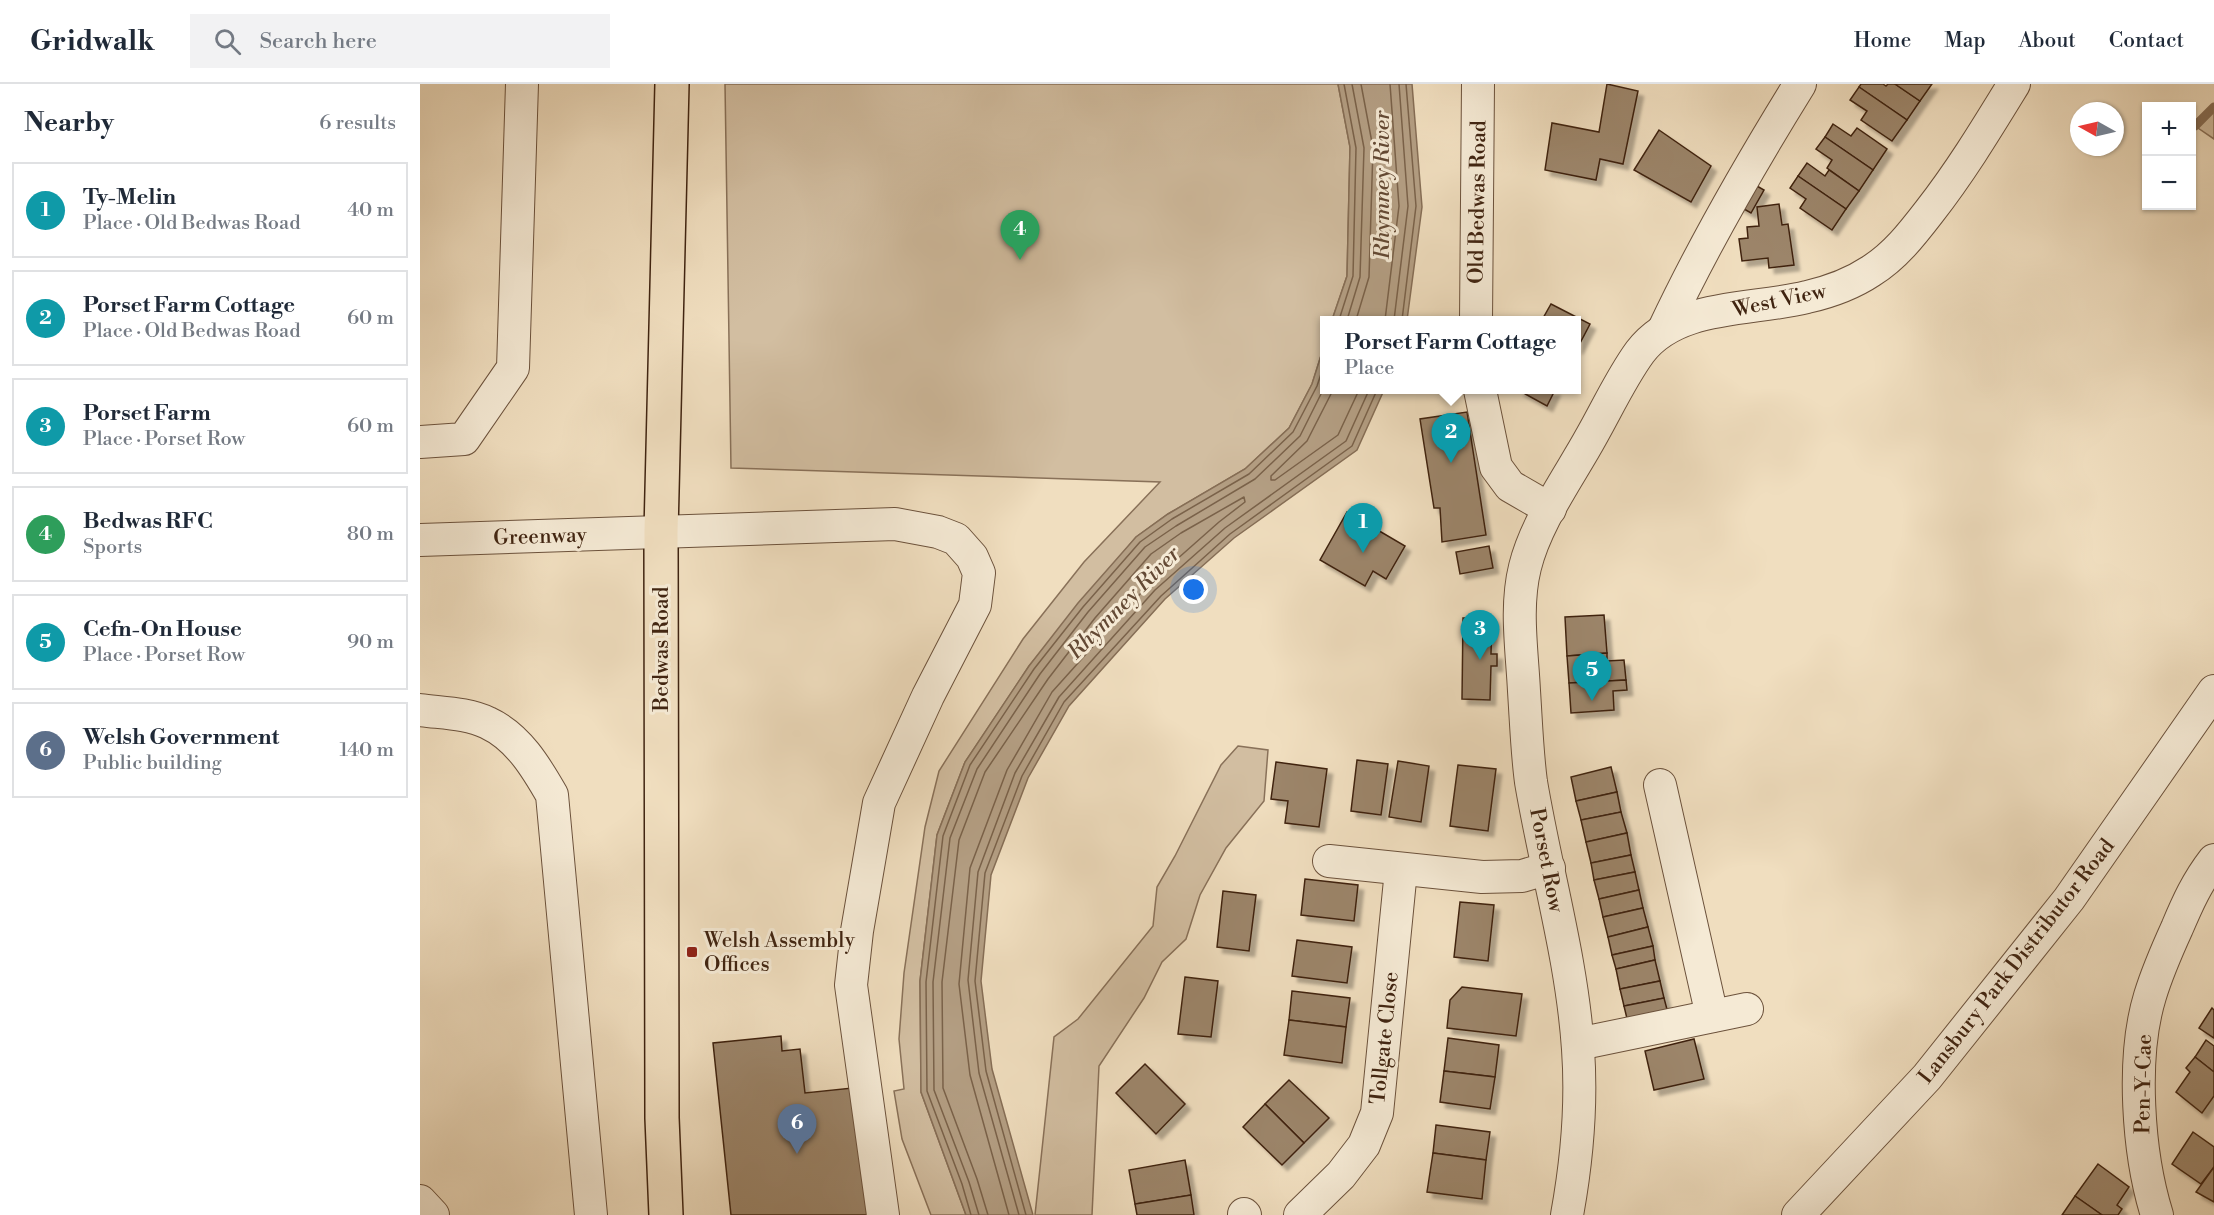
<!DOCTYPE html>
<html lang="en">
<head>
<meta charset="utf-8">
<style>
  body { margin:0; font-family:"Libre Bodoni",serif; background:#f2f2f3; color:#1f2937 }
  .controls { position:absolute; right:18px; top:18px; display:grid; overflow:hidden; border-radius:0px; box-shadow:0 2px 4px #0004 }
  .controls button { width:54px; height:54px; display:grid; place-items:center; padding:0; border:0; border-bottom:2px solid #e0e1e3; background:#fff; color:#1f2937; font:30px sans-serif }
  .compass { position:absolute; left:1650px; top:18px; width:54px; height:54px; border-radius:50%; background:#fff; box-shadow:0 2px 4px #0004; rotate:278deg }
  .you { position:absolute; left:774px; top:506px; width:21px; height:21px; margin:-15px; border:4px solid #fff; border-radius:50%; background:#1a73e8; box-shadow:0 0 0 9px #1a73e833 }
  .badge { display:grid; place-items:center; width:39px; height:39px; border-radius:50%; background:#b45309; color:#fff; font-size:20px; font-weight:700 }
  .pin { position:absolute; translate:-50% -50px; filter:drop-shadow(0 2px 3px #0008) }
  .pin::after { content:''; position:absolute; top:32px; width:21px; height:18px; background:inherit; clip-path:polygon(0 0,100% 0,50% 100%) }
  .popup { position:absolute; left:900px; top:232px; width:261px; height:78px; box-sizing:border-box; display:grid; place-content:center; border-radius:0px; background:#fff; filter:drop-shadow(0 2px 4px #0005); font-size:20px; white-space:nowrap; color:#747a83 }
  .popup b { font-size:22px; color:#1f2937 }
  .popup::after { content:''; position:absolute; left:50%; top:100%; margin-left:-12px; border:12px solid transparent; border-top-color:#fff }
  .list { margin:0; padding:0; list-style:none }
  h2 { display:flex; justify-content:space-between; align-items:center; height:78px; margin:0; padding:0 24px; font-size:26px }
  h2 small { font-size:20px; font-weight:400; color:#747a83 }
  .list li { display:grid; grid-template-columns:39px 1fr auto; gap:18px; align-items:center; box-sizing:border-box; height:96px; margin:0 12px 12px; padding:0 12px; border:2px solid #e0e1e3; border-radius:0px }
  .list b { display:block; font-size:22px; white-space:nowrap }
  .list p { margin:0; font-size:20px; white-space:nowrap; color:#747a83 }
  .list em { font-size:20px; font-style:normal; color:#747a83 }
  .icon { flex:none; width:33px; height:33px; fill:none; stroke:currentColor; stroke-width:2; stroke-linecap:round; stroke-linejoin:round }
  .map { position:relative; flex:none; width:1794px; height:1131px; overflow:hidden }
  header { display:flex; align-items:center; gap:36px; box-sizing:border-box; height:84px; padding:0 30px; background:#fff; border-bottom:2px solid #e0e1e3 }
  header strong { font-size:28px }
  nav { display:flex; gap:33px; margin-inline-start:auto; font-size:21px }
  .search { width:420px; height:54px; background:#f2f2f3; display:flex; align-items:center; gap:15px; box-sizing:border-box; padding:0 21px; border-radius:0px; color:#747a83; font-size:22px }
  main { display:flex }
  aside { flex:1; background:#fff }
  .map>svg:first-child { display:block }
</style>
</head>
<body>
<header>
<strong>Gridwalk</strong>
<div class="search"><svg class="icon" aria-label="search" viewBox="0 0 24 24"><circle cx="10" cy="10" r="6"/><path d="M15 15l6 6"/></svg>Search here</div>
<nav><a>Home</a><a>Map</a><a>About</a><a>Contact</a></nav>
</header>
<main>
<aside>
<h2>Nearby<small>6 results</small></h2>
<ul class="list">
<li><span class="badge" style="background:#0f9aa8">1</span><div><b>Ty-Melin</b><p>Place · Old Bedwas Road</p></div><em>40 m</em></li>
<li><span class="badge" style="background:#0f9aa8">2</span><div><b>Porset Farm Cottage</b><p>Place · Old Bedwas Road</p></div><em>60 m</em></li>
<li><span class="badge" style="background:#0f9aa8">3</span><div><b>Porset Farm</b><p>Place · Porset Row</p></div><em>60 m</em></li>
<li><span class="badge" style="background:#2e9e5b">4</span><div><b>Bedwas RFC</b><p>Sports</p></div><em>80 m</em></li>
<li><span class="badge" style="background:#0f9aa8">5</span><div><b>Cefn-On House</b><p>Place · Porset Row</p></div><em>90 m</em></li>
<li><span class="badge" style="background:#5c6f8a">6</span><div><b>Welsh Government</b><p>Public building</p></div><em>140 m</em></li>
</ul>
</aside>
<div class="map">
<svg width="1794" height="1131" viewBox="0 0 1794 1131">
  <defs>
    <filter id="shadow"><feDropShadow dx="5.5" dy="5.5" stdDeviation="1.5" flood-color="#0004"/></filter>
  </defs>
  <rect width="100%" height="100%" fill="#f0debf"/>
  <filter id="stains"><feTurbulence type="fractalNoise" baseFrequency=".00333" numOctaves="4"/><feColorMatrix values="0 0 0 0 .2 0 0 0 0 .09 0 0 0 0 .02 0 0 0 .5 -.17"/></filter>
  <radialGradient id="worn" r=".72"><stop offset=".6" stop-color="#630" stop-opacity="0"/><stop offset="1" stop-color="#630" stop-opacity=".3"/></radialGradient>
  <g fill="#d2bea1" stroke="#897159" stroke-width="1.5">
    <polygon points="305,0 918,0 930,63 927,192 912,236 905,236 905,259 892,300 869,344 825,385 748,430 716,453 609,582 545,678 517,751 500,897 501,1008 546,1131 511,1131 482,1055 474,1007 484,1005 479,955 484,889 505,743 519,687 603,555 664,478 740,398 311,384"/>
    <polygon points="1794,23 1794,55 1775,42"/>
    <polygon points="818,662 848,666 844,717 806,764 780,811 766,855 742,878 724,914 679,982 672,1131 615,1131 634,953 658,935 733,842 737,803 755,772 801,681"/>
  </g>
  <g fill="#b49f84" stroke="#866e56" stroke-width="1.5">
    <polygon points="918,0 992,0 1002,123 987,236 912,236 927,192 930,63"/>
    <polygon points="905,259 905,306 964,306 937,366 814,454 745,515 649,622 608,694 571,791 561,897 572,985 613,1131 546,1131 501,1008 500,897 517,751 545,678 609,582 658,519 716,453 748,430 825,385 869,344 892,300"/>
  </g>
  <g fill="none" stroke-linecap="round" stroke-linejoin="round">
    <g stroke="#7a624a" stroke-width="1.5">
      <polyline points="919,236 933,192 936,64 924,0"/>
      <polyline points="927,236 940,193 944,64 932,0"/>
      <polyline points="936,236 949,193 953,64 941,0"/>
      <polyline points="965,236 979,122 970,0"/>
      <polyline points="974,236 988,122 979,0"/>
      <polyline points="982,236 996,122 986,0"/>
      <polyline points="913,306 887,357 851,392 851,396 855,396 918,351 939,306"/>
      <polyline points="551,1131 542,1100 507,1007 506,898 523,752 550,681 614,585 663,523 720,458 752,435 829,390 873,348 897,302 905,278"/>
      <polyline points="559,1131 549,1098 514,1006 513,898 530,754 557,685 620,590 668,528 725,463 756,442 835,395 880,352 905,302"/>
      <polyline points="568,1131 557,1095 523,1004 522,898 539,756 565,688 628,595 675,534 731,470 761,449 824,413 825,418 799,438 730,499 632,608 587,686 550,784 539,900 550,991 589,1131"/>
      <polyline points="599,1131 559,989 548,896 558,788 595,689 639,613 735,506 805,444 926,357 949,306"/>
      <polyline points="606,1131 566,987 555,897 565,789 602,692 644,618 741,512 810,450 932,362 957,306"/>
    </g>
    <polyline stroke="#866e56" stroke-width="9" points="1775,42 1794,23"/>
  </g>
  <g fill="#9c856b" stroke="#402411" stroke-width="1.5" filter="url(#shadow)">
    <polygon points="1187,0 1218,7 1203,80 1180,75 1176,96 1125,86 1132,39 1179,48"/>
    <polygon points="1441,0 1463,0 1466,2 1468,0 1475,0 1500,17 1487,36 1439,3"/>
    <polygon points="1475,0 1512,0 1500,17"/>
    <polygon points="1439,3 1487,36 1472,57 1441,36 1447,27 1430,16"/>
    <polygon points="1413,40 1431,52 1437,44 1467,65 1453,86 1405,53"/>
    <polygon points="1239,46 1291,82 1271,118 1214,86"/>
    <polygon points="1405,53 1453,86 1439,107 1407,84 1412,76 1396,65"/>
    <polygon points="1387,79 1405,92 1409,86 1439,107 1426,125 1378,92"/>
    <polygon points="1378,92 1426,125 1412,146 1380,124 1386,115 1370,104"/>
    <polygon points="1330,98 1344,106 1331,129 1317,121"/>
    <polygon points="1359,120 1362,141 1368,140 1374,181 1349,184 1348,174 1322,177 1319,155 1328,154 1327,143 1339,142 1337,123"/>
    <polygon points="1131,220 1170,240 1157,265 1157,236 1122,236"/>
    <polygon points="1098,306 1135,306 1127,322"/>
    <polygon points="1047,328 1066,451 1022,458 1020,424 1014,424 1000,335"/>
    <polygon points="927,428 985,462 966,495 953,487 945,502 900,476"/>
    <polygon points="1069,462 1073,484 1040,490 1036,468"/>
    <polygon points="1184,531 1187,569 1147,572 1145,533"/>
    <polygon points="1043,534 1072,534 1071,570 1077,570 1077,582 1071,582 1070,616 1042,615"/>
    <polygon points="1187,569 1187,577 1204,576 1206,596 1149,599 1147,572"/>
    <polygon points="1206,596 1207,606 1193,607 1194,626 1151,629 1149,599"/>
    <polygon points="937,676 968,680 961,731 931,727"/>
    <polygon points="978,677 1009,682 1001,738 969,733"/>
    <polygon points="856,678 907,685 899,743 865,739 868,717 851,715"/>
    <polygon points="1038,681 1076,685 1068,747 1030,742"/>
    <polygon points="1191,683 1197,708 1156,717 1151,693"/>
    <polygon points="1197,708 1201,728 1161,736 1156,717"/>
    <polygon points="1201,728 1207,749 1166,758 1161,736"/>
    <polygon points="1207,749 1211,771 1171,779 1166,758"/>
    <polygon points="1211,771 1215,788 1174,796 1171,779"/>
    <polygon points="1215,788 1219,806 1179,815 1174,796"/>
    <polygon points="885,795 938,801 934,837 881,831"/>
    <polygon points="1219,806 1223,824 1183,833 1179,815"/>
    <polygon points="803,807 836,811 829,867 797,863"/>
    <polygon points="1040,818 1074,821 1068,877 1034,873"/>
    <polygon points="1223,824 1228,843 1188,853 1183,833"/>
    <polygon points="1228,843 1233,862 1192,871 1188,853"/>
    <polygon points="877,856 932,863 927,899 872,892"/>
    <polygon points="1233,862 1235,876 1196,885 1192,871"/>
    <polygon points="1235,876 1240,897 1200,905 1196,885"/>
    <polygon points="765,893 798,897 791,953 758,950"/>
    <polygon points="1240,897 1244,914 1204,922 1200,905"/>
    <polygon points="1042,903 1102,910 1096,952 1027,944 1030,916"/>
    <polygon points="872,907 930,914 926,943 869,936"/>
    <polygon points="1244,914 1249,933 1209,943 1204,922"/>
    <polygon points="1792,924 1794,926 1794,954 1779,944"/>
    <polygon points="869,936 926,943 922,979 864,971"/>
    <polygon points="361,952 362,967 380,965 385,1009 442,1003 455,1131 311,1131 293,959"/>
    <polygon points="1028,954 1079,961 1075,993 1024,987"/>
    <polygon points="1274,955 1284,995 1234,1006 1225,967"/>
    <polygon points="1786,956 1794,962 1794,988 1775,973"/>
    <polygon points="1775,973 1794,988 1794,1012 1782,1029 1756,1008 1770,988 1766,984"/>
    <polygon points="725,980 765,1020 736,1050 696,1009"/>
    <polygon points="1024,987 1075,993 1070,1025 1020,1018"/>
    <polygon points="869,996 909,1034 884,1059 845,1020"/>
    <polygon points="845,1020 884,1059 862,1081 823,1043"/>
    <polygon points="1016,1041 1070,1048 1066,1076 1013,1069"/>
    <polygon points="1773,1048 1794,1063 1794,1083 1781,1100 1752,1080"/>
    <polygon points="1013,1069 1066,1076 1062,1115 1007,1108"/>
    <polygon points="765,1076 771,1111 715,1120 709,1086"/>
    <polygon points="1678,1080 1709,1103 1697,1121 1702,1125 1698,1131 1682,1131 1655,1112"/>
    <polygon points="1794,1083 1794,1118 1776,1108"/>
    <polygon points="771,1111 774,1131 717,1131 715,1120"/>
    <polygon points="1655,1112 1682,1131 1642,1131"/>
  </g>
  <g fill="none" stroke-linecap="round" stroke-linejoin="round">
    <g stroke="#6c523c" stroke-width="34">
      <g id="minor">
        <polyline points="1056,236 1058,0"/>
        <path d="M1244 245C1284 160 1331 79 1380 0"/>
        <polyline points="1060,306 1076,383 1090,402 1130,425"/>
        <polyline points="0,358 44,355 93,284 102,0"/>
        <polyline points="0,456 475,440 518,448 536,455 552,473 559,489 555,521 508,612 459,719 437,847 431,901 463,1131"/>
        <path d="M0 626C22 629 48 629 68 639 98 653 116 683 132 711L171 1131"/>
        <polyline points="1240,701 1292,932"/>
        <polyline points="909,777 1062,793 1102,792 1129,784"/>
        <polyline points="1158,960 1327,925"/>
        <polyline points="0,1117 13,1131"/>
        <polyline points="824,1130 825,1131"/>
        <polyline points="880,1131 921,1091 944,1061 957,1029 981,786"/>
        <path d="M1147 1131C1157 1076 1162 1021 1158 965 1152 875 1126 787 1111 698 1107 668 1106 637 1104 607 1102 566 1095 523 1105 483 1116 438 1149 393 1171 353 1187 325 1201 294 1220 268 1257 219 1332 227 1387 213 1409 208 1433 199 1451 187 1475 172 1492 150 1509 128 1541 87 1567 44 1594 0"/>
        <polyline points="1378,1131 1507,993 1649,815 1794,607"/>
        <path d="M1737 1131C1718 1070 1711 974 1730 912 1737 889 1747 866 1757 844 1768 818 1777 798 1794 776"/>
      </g>
    </g>
    <g stroke="#402411" stroke-width="36">
      <polyline id="major" points="246,1131 242,1034 241,448 252,0"/>
    </g>
    <use href="#minor" stroke="#f5ead5" stroke-width="32"/>
    <use href="#major" stroke="#f0debf" stroke-width="33"/>
  </g>
  <rect fill="#8f2418" stroke="#f5ead5" stroke-width="2" x="266" y="862" width="12" height="12" rx="3"/>
  <g text-anchor="middle" stroke-width="6" stroke-linejoin="round" paint-order="stroke">
    <g font-size="21" fill="#402411" stroke="#f5ead5">
      <text transform="translate(1057 118) rotate(-89)" y="7">Old Bedwas Road</text>
      <text transform="translate(1359 216) rotate(-12)" y="7">West View</text>
      <text transform="translate(120 452) rotate(-2)" y="7">Greenway</text>
      <text transform="translate(241 565) rotate(-90)" y="7">Bedwas Road</text>
      <text transform="translate(1127 776) rotate(79)" y="7">Porset Row</text>
      <text transform="translate(1596 877) rotate(-52)" y="7">Lansbury Park Distributor Road</text>
      <text transform="translate(964 954) rotate(-84)" y="7">Tollgate Close</text>
      <text transform="translate(1723 1000) rotate(-89)" y="7">Pen-Y-Cae</text>
    </g>
    <g font-size="21" fill="#402411" stroke="#f5ead5" text-anchor="start">
      <text x="284" y="863">Welsh Assembly<tspan x="284" dy="24">Offices</tspan></text>
    </g>
    <g font-size="22" font-style="italic" fill="#634934" stroke="#f5ead5">
      <text transform="translate(961 101) rotate(-90)" y="8">Rhymney River</text>
      <text transform="translate(703 518) rotate(-45)" y="8">Rhymney River</text>
    </g>
  </g>
  <rect width="100%" height="100%" filter="url(#stains)"/>
  <rect width="100%" height="100%" fill="url(#worn)"/>
</svg>
<div class="controls">
<button>+</button>
<button>−</button>
</div>
<svg class="compass" viewBox="-18 -18 36 36"><path d="M0-13l5 13h-10z" fill="#e53935"/><path d="M0 13l5-13h-10z" fill="#747a83"/></svg>
<div class="you"></div>
<div class="pin badge" style="left:943px;top:469px;background:#0f9aa8">1</div>
<div class="pin badge" style="left:1031px;top:379px;background:#0f9aa8">2</div>
<div class="popup"><b>Porset Farm Cottage</b>Place</div>
<div class="pin badge" style="left:1060px;top:576px;background:#0f9aa8">3</div>
<div class="pin badge" style="left:600px;top:176px;background:#2e9e5b">4</div>
<div class="pin badge" style="left:1172px;top:617px;background:#0f9aa8">5</div>
<div class="pin badge" style="left:377px;top:1070px;background:#5c6f8a">6</div>
</div>
</main>
</body>
</html>
